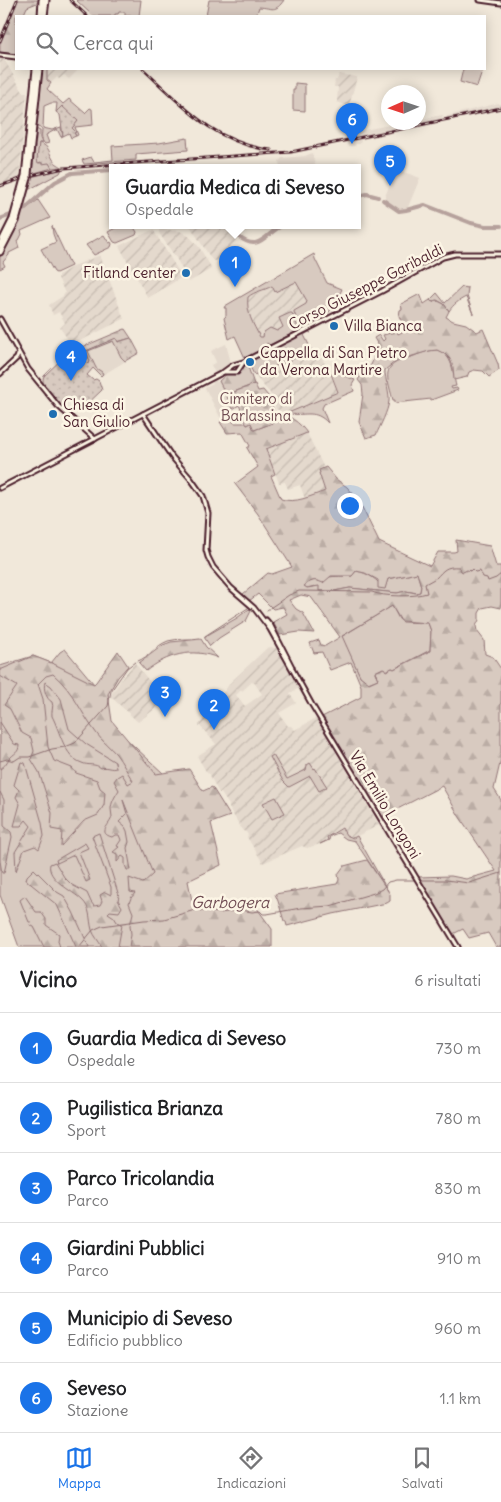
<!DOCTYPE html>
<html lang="it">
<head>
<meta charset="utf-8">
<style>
  body { margin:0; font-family:Delius,sans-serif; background:#f6f6f6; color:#202124 }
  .compass { position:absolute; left:381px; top:85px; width:45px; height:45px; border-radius:50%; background:#fff; box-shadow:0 2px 12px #0003; rotate:267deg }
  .you { position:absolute; left:349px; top:505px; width:18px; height:18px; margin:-12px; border:4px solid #fff; border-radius:50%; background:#1a73e8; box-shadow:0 0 0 8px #1a73e833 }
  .badge { display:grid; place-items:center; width:32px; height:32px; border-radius:50%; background:#1a73e8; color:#fff; font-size:16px; font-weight:700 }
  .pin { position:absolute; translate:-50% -41px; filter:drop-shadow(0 1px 2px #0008) }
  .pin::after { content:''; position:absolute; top:26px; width:18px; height:15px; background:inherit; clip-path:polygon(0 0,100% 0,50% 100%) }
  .popup { position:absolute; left:109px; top:164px; width:252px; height:65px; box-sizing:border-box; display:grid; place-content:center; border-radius:0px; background:#fff; filter:drop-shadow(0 1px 4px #0005); font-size:16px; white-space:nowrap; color:#757577 }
  .popup b { font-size:19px; color:#202124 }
  .popup::after { content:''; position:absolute; left:50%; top:100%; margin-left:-10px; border:10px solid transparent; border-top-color:#fff }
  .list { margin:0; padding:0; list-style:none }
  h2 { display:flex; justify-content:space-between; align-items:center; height:65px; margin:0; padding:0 20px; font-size:21px }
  h2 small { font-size:16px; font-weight:400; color:#757577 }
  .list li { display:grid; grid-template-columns:32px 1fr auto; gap:15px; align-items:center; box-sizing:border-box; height:70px; padding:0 20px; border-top:1px solid #e0e0e0 }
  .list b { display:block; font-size:19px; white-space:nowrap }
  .list p { margin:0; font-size:16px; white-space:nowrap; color:#757577 }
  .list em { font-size:16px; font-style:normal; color:#757577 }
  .icon { flex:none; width:28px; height:28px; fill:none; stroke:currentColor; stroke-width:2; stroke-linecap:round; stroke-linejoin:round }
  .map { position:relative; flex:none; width:501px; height:947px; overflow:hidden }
  .search { position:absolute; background:#fff; box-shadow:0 2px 12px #0003; left:15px; right:15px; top:15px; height:55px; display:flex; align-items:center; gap:12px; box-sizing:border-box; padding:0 18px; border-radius:0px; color:#757577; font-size:19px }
  .sheet { height:485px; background:#fff }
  nav { display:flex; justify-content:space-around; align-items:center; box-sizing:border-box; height:70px; border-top:1px solid #e0e0e0; background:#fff; font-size:14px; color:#757577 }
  nav a { display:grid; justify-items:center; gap:2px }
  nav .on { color:#1a73e8 }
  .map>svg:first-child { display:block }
</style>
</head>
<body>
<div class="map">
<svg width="501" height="947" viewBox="0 0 501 947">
  <defs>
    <pattern id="industrial-furrows" width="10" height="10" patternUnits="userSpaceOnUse" patternTransform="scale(1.25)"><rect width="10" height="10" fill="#e4d9cd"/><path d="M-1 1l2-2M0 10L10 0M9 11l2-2" fill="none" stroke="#c5bab0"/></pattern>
    <pattern id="forest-firs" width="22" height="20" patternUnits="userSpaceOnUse" patternTransform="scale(1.25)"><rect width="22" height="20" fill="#d8cac0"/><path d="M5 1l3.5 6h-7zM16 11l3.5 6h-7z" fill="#bbada5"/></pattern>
    <pattern id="cemetery-stones" width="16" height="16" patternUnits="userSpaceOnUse" patternTransform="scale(1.25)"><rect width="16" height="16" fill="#d8cac0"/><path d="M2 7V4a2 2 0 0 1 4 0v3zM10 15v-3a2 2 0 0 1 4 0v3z" fill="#bbada5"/></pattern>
    <pattern id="garden-dots" width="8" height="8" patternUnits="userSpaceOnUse" patternTransform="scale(1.25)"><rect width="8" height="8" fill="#d8cac0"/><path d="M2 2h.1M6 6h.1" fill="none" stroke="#bbada5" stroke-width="1.8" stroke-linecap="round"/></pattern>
  </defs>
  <rect width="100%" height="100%" fill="#f1e8da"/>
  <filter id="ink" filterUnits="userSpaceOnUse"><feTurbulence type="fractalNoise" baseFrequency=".02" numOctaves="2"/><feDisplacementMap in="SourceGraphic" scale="10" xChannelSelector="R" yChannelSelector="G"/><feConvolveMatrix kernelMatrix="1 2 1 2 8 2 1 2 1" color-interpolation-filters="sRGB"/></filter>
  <g filter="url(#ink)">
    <g fill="#e4d9cd">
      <polygon points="499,103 499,104 501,104 501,110 446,121 447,116"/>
      <polygon points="443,115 440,122 361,140 360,144 356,144 355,146 350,146 347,145 345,134 399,123 418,122 419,119"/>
      <polygon points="312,153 316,168 277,168 280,168 279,161 282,158 305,156"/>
      <polygon points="396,169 420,178 408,207 404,209 396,208 384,199"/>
      <polygon points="116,338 128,340 131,338 139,353 101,376 89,364 86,351"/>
      <polygon points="226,344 231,363 229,366 215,373 211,365 216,362 211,351"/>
      <polygon points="215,379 217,382 219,381 233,409 230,410 229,415 220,417 205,388 213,384 212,381"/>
    </g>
    <g fill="url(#industrial-furrows)" fill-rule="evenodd">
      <polygon points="0,58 4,59 23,92 27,92 19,178 0,185"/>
      <polygon points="47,69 79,69 69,79 64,75 59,79 57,77 51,83 47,80"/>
      <polygon points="339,74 357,77 349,106 337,102 338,87 334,87 335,80 337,80"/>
      <polygon points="190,226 225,226 238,238 219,260 214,261 212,260"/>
      <polygon points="161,229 180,231 190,237 199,247 211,267 211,269 189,282 176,258 159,233 159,230"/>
      <polygon points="152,230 154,231 182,277 148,298 119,246"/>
      <polygon points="314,254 315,259 327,283 342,289 306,327 303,325 298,327 299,330 270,345 267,343 265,345 265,348 245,358 226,317 225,306"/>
      <polygon points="100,255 124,319 72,345 60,328 65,323 59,312 53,315 49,305 63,296 65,293 58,278 58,275 76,265"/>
      <polygon points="318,349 338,392 288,413 276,409 270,393 254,375"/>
      <polygon points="307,433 324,468 319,470 325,491 305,499 300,485 288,489 285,482 279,483 266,449"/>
      <path d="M271 647 279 649 299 688 290 693 296 703 279 713 288 726H291L295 730 316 718 379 825 353 838 346 835 342 828 327 837 329 840 320 844 307 848 302 846 263 863 247 837 248 835 246 832 243 831 229 808V805L221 793H219L211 778 210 774 207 773 197 756 216 744 199 725 231 682 267 648ZM253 681 262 694 245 706 236 695 241 690 242 691Z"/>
      <polygon points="135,663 165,701 138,722 110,696 123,677"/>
    </g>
    <g fill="#d8cac0" stroke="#917476">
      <polygon points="76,0 141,0 139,16 125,16 125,12 119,12 118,14 115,14 115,16 93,16"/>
      <path d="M209 0H284C275 13 273 8 259 7L256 16H206Z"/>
      <path d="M42 69H47V80L51 83 47 89 63 104 69 99 85 113 90 108 92 109 93 125 75 127 78 135 76 136 72 128 77 122 62 107 56 112 57 103H51L44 106 43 128 52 130 61 127 63 136 61 137 57 129 46 135 49 143 45 144C40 139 42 135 42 129L36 126Z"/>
      <polygon points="463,69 483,69 477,87 460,82"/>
      <polygon points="295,83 305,84 305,111 293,110 293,90 295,90"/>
      <polygon points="36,129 40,131 40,138 42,143 39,143 39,163 49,162 52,168 31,174"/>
      <polygon points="187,138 188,150 136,154 136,160 84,164 82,160 91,157 94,162 113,160 112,146 159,143"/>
      <polygon points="62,169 60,173 28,190 31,177"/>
      <polygon points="38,200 50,218 21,231 22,234 19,240 17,241 19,248 9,253 9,255 3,262 5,266 0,269 0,256 10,239 22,212"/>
      <polygon points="52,226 71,266 56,273 54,272 41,249 56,242 53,234"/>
      <polygon points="119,226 133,226 137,232 136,235 117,243 114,242 108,232"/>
      <polygon points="104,235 109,243 111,242 112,244 111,247 94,255 86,245"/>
      <path d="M314 254 315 259 327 283 342 289C333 309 327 320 304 327L297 320 294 312V311L306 304 307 301 296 282 275 292 272 286C263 291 255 291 248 297 246 312 253 324 260 337H263L264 332 270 328 277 331 283 327 279 318 290 313H292L299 330 270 345 267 343 265 345V348L245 358 235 336 229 339 224 318 226 316V308H224L225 306Z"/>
      <path d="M462 287 468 288 467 296 473 314 466 297C458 301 454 304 449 311L444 304 437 300 432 302 430 300 437 293 445 303Z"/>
      <polygon points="308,330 311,333 309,332 304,335 312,351 254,375 249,364 249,361"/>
      <path d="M437 350C454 356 452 371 456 386L451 387 452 389 457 388 458 390 431 400V399L395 403V400H393C385 371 382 365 414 356 421 353 429 350 437 350Z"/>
      <path d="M335 372 355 380 352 385 354 391 324 404 322 408 328 423C315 409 306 416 290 414L288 413 338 392 331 374Z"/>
      <path d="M356 571C368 573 377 579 384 589L388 579 417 573 421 586 420 592 417 593 406 591 397 593 350 588 334 591H319L315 586 307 588 303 586C317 576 336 576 352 576Z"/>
      <polygon points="392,606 399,619 403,622 428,623 431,631 430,650 394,669 392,668 386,672 383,668 375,672 378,679 368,683 360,676 341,637"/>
      <polygon points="249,609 251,611 246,621 219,638 210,646 204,637 237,618"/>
      <polygon points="65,649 94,684 108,694 108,722 164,774 185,947 19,947 0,895 0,666 33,656 51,663 60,652"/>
      <polygon points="273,755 287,779 306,770 307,765 310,763 314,769 315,768 327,787 319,791 310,776 289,787 283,781 270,757"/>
      <polygon points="276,797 285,813 272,819 263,803"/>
      <polygon points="342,828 346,835 353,838 357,836 388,891 355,841 346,839 338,833 330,836 329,840 320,844 328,840 327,837"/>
    </g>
    <g fill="url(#forest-firs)" stroke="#917476" fill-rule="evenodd">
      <polygon points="18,0 39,0 37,3 27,7 23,16 16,16 16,54 0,53 0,44"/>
      <path d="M420 294 424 304 430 300 432 302 436 300 444 304 449 311 446 317 453 321 466 324 477 332 483 329 498 364 499 370 489 377 483 371 474 370 469 372 467 377 454 380 453 367 450 359 445 354 437 350 429 351 396 361 385 370C385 379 390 395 389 401 388 411 380 426 376 435L366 438 359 422 363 394 362 385 358 380 360 377 359 375 371 365 374 358 373 357 382 352 374 338 379 335 383 341 385 339 383 335 397 331 398 334 406 330 399 316 400 310 402 309 401 304Z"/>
      <polygon points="125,329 131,338 117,342 116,339 86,351 90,361 89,364 78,355 63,356 69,351 73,351"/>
      <polygon points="245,365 248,367 254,384 234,392 239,405 233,409 219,381 228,373 238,373 242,366"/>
      <path d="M276 414C288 413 300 423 307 433L266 449 275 474 271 476 281 499C295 504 311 496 325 491L319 473H320L319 470 326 467 336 479 347 487 358 499 379 542 430 566 438 552H454L457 551 456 540 490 546 496 566H501V608L492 606 482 608 479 613V620L476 626 477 631 484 640 485 654 493 657 501 669V759L494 789 501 800V947H496L488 933 469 938 463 929 453 934 443 921 418 877 451 876 466 879 496 871 459 816 442 786 382 817 322 717 361 697V686L351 662 330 670 322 652 314 653 310 643 319 640 321 645 325 646 340 637 311 597 301 595 289 600 296 609 303 613 314 633 299 632 280 635 273 622 287 614 283 607 273 609 258 594 249 601 243 594 268 573 272 574 292 567 258 514 235 484 258 467 247 448 250 446 242 432 227 433 220 422 231 419 234 423H246L247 425 251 423 254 430 278 421ZM356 571 365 573 378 580V588L385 589 388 579 417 573 421 586 420 592 416 593 406 591 397 593 350 588 334 591H319V586L307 588 304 586C311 580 314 579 323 583L331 576H352ZM392 606 401 621 428 623 431 631 430 651 394 669 392 668 386 671 384 668 375 672 378 679 369 683 360 676 342 636Z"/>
      <path d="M201 639 206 647 218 658C192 647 166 655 146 671L139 663 163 645 171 642Z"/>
      <path d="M118 651 128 666 118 677 108 694 112 721 156 774 189 769 203 791 212 787 230 816 211 823 221 865 188 881 192 901 207 902 215 906 256 907 272 929V947H129L131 934 130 925 133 913 129 903 131 898 135 893 130 892 129 878 143 883 153 874 123 800 127 814 119 822 125 827 127 831 129 842 127 848 131 870H127L125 865V858L122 856 117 862V854L113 852 119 847 117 846 121 840 119 835H115L112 837C97 833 110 825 112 817 112 814 111 812 111 809 111 803 115 796 119 790L114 781 117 777 122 774 128 784 133 781C127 772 122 762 116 754 110 747 102 741 97 734 80 712 75 693 53 674L46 676 38 684 43 699 48 747 54 761 72 768 76 773 97 780 100 788 105 792 104 805 98 815 84 821 61 846 62 831 51 829 52 813 39 772 31 759 34 751 31 738 22 733 10 709 4 705 17 686 0 676V670L33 656 54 664 94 684 96 682Z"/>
      <path d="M45 682 51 686 61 699 69 729 86 744 115 762 116 768C111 770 107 766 101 768 95 763 88 766 82 763 64 757 60 731 52 716 51 711 54 707 52 702 46 699 43 688 45 682Z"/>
      <path d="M0 722 14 744 19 745C19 753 14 753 9 759 6 763 5 766 0 769Z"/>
      <polygon points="21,762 25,763 42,823 44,836 39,849 35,846 24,850 16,871 15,852 31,826 26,820 21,826 14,826 20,804 16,797 19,790 14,785"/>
      <polygon points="0,792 4,800 4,826 11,832 12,837 4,873 2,873 0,861"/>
      <path d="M99 833 119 896 118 900 122 907 119 912 110 911 108 913 114 917 117 922 122 925 118 947H102C99 941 94 936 92 930 89 919 91 908 82 900 73 891 46 879 50 864L55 862 64 877 72 885 87 893 91 902 94 906 100 905 102 901 100 895 105 892 111 895V887L92 836Z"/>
      <polygon points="85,843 88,848 79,852 90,880 86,882 74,855 57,863 56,860"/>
      <polygon points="367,860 390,894 390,901 387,903 333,914 287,926 286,922 284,921 278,901 275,894 337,884 339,880 338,874 344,866"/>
      <polygon points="34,869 57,892 64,896 73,912 89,947 76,947 57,905 26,880 27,876"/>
      <polygon points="25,896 36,912 41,912 46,919 46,925 59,934 58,941 60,947 44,947 34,927 30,925 31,922 29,922 20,900"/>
    </g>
    <polygon fill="url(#cemetery-stones)" stroke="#917476" points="255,384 258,391 263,390 268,396 278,421 254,430 251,423 247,425 234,392"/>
    <g fill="url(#garden-dots)" stroke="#917476">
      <polygon points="62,106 78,121 72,128 76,132 74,133 76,136 71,138 69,133 63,136 60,115 56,112"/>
      <path d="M39 143C51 146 48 154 55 162 55 163 61 166 62 167L52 168 49 163 42 164 41 162 38 163 37 159Z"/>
      <path d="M116 338 118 342 131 338 139 353 125 361 121 357 113 341 88 351 96 368 102 372 103 374 101 376 93 368 87 375 93 380 96 379 99 381 102 390 83 408 69 398 61 407C54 399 39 386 44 376L67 354C76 352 82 358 89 364L90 361 86 351Z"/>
    </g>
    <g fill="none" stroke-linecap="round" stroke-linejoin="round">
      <g stroke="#8b6d6f" stroke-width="1">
        <path d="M436 578C444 570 445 566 459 567L461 571 463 572 467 570 470 571 472 569 475 572 480 571 483 577 487 578 488 581 496 578 501 574"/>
        <path d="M267 610 289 595 299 591 372 592C383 597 415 597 427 593L425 584 434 579"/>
        <polyline points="205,636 248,608"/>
        <path d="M138 661C149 657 155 646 168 641 178 638 190 640 200 638"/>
        <polyline points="0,761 7,759 14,761 20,757 29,757 52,749 65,747 75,743 108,706 111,691 127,668 135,662"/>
        <polyline points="418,880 446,880 469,883 501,873"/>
        <polyline points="79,947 93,930 102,926 144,920 164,919 195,910 220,913 241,910 252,912 260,911 263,914 267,914 301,908 330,906 374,893 382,889 388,882 396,880 414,880"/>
      </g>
      <g stroke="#b6a19c" stroke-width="4">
        <polyline points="358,196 367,194 378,197"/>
        <polyline points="383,200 399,211 406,210 425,205 471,223 485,226 501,226"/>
        <polyline points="23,210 55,182 72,173 112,170"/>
        <polyline points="0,219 11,215"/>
        <path d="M227 226C231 229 235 234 239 237 259 252 265 235 281 226"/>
      </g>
      <g stroke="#4a1f2b" stroke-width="7">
        <g id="secondary">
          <polyline points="480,0 501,3"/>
          <polyline points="0,55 16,57"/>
          <polyline points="0,319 28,369 58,406 95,439"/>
          <polyline points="225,372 237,372 243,363"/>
          <polyline points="0,374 17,358 18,355"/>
          <polyline points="143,414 172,457 191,479 203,496 208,513 206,550 208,557 213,567 231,588 254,608 270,629 312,705 458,947"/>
          <polyline points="0,488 222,373 233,365 243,362 382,291 443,257 455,254 501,254"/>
          <polyline points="266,620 271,626 292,667"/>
        </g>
      </g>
      <g stroke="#4a1f2b" stroke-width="9">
        <g id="highway">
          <polyline points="41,16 42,0"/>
          <polyline points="44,16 46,0"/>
          <polyline points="28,174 39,69"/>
          <polyline points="25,176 36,69"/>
          <polyline points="0,245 13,219 24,179"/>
          <polyline points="0,252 16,221 28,178"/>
        </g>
      </g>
      <use href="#secondary" stroke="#fcf5e5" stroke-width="3"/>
      <use href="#highway" stroke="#fcf5e5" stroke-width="5"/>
      <g stroke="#4a1f2b" stroke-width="3">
        <g id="rail">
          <polyline points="70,0 87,16"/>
          <polyline points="0,41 17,0"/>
          <path d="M143 69C182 105 215 144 271 150"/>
          <polyline points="0,186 32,175 64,168 291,152 501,108"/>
        </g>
      </g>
      <use href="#rail" stroke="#fcf5e5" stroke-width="1" stroke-dasharray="4" stroke-linecap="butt"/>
      <g stroke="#4a1f2b" stroke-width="9" stroke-linecap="butt">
        <g id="highway-bridge">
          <polyline points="28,178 28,174"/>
          <polyline points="24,179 25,176"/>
        </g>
      </g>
      <use href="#highway-bridge" stroke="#fcf5e5" stroke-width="5"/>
    </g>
  </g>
  <g fill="#1f6fb2" stroke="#fcf5e5" stroke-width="2">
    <circle cx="186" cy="273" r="5"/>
    <circle cx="334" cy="326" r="5"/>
    <circle cx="250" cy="362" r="5"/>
    <circle cx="53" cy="414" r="5"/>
  </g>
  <g text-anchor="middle" stroke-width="5" stroke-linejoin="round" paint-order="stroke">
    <g font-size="15" fill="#4a1f2b" stroke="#fcf5e5" text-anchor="start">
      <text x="176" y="278" text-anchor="end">Fitland center</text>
      <text x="344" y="331">Villa Bianca</text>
      <text x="260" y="358">Cappella di San Pietro<tspan x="260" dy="17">da Verona Martire</tspan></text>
      <text x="63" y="410">Chiesa di<tspan x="63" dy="17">San Giulio</tspan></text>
    </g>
    <g font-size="15" fill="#4a1f2b" stroke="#fcf5e5">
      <text transform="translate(366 287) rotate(-27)" y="5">Corso Giuseppe Garibaldi</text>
      <text transform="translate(385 805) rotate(59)" y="5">Via Emilio Longoni</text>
    </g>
    <g font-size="15" fill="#6e4a50" stroke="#fcf5e5">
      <text x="256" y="404">Cimitero di<tspan x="256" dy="17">Barlassina</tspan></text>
    </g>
    <g font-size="16" font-style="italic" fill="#704c53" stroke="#fcf5e5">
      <text x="230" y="908">Garbogera</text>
    </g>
  </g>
</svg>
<svg class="compass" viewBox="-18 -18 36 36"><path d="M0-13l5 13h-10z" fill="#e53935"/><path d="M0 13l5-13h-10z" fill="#757577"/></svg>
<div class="you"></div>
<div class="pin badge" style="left:235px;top:287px">1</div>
<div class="popup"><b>Guardia Medica di Seveso</b>Ospedale</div>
<div class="pin badge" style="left:214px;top:730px">2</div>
<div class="pin badge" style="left:165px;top:717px">3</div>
<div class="pin badge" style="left:71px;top:381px">4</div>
<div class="pin badge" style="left:390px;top:186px">5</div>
<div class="pin badge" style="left:352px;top:144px">6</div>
<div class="search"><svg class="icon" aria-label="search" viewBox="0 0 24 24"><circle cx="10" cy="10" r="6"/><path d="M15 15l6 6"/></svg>Cerca qui</div>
</div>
<section class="sheet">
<h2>Vicino<small>6 risultati</small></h2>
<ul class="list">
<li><span class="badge">1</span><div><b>Guardia Medica di Seveso</b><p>Ospedale</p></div><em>730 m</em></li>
<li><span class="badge">2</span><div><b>Pugilistica Brianza</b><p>Sport</p></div><em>780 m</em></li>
<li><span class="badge">3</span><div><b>Parco Tricolandia</b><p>Parco</p></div><em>830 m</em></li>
<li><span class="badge">4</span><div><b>Giardini Pubblici</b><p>Parco</p></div><em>910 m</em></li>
<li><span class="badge">5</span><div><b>Municipio di Seveso</b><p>Edificio pubblico</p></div><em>960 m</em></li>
<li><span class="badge">6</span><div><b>Seveso</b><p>Stazione</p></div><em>1.1 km</em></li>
</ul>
</section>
<nav>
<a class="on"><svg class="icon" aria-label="map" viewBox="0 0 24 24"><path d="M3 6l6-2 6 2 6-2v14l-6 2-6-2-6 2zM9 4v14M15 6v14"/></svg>Mappa</a>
<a><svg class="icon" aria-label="directions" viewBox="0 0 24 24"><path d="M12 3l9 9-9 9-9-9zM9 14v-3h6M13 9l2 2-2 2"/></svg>Indicazioni</a>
<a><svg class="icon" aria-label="saved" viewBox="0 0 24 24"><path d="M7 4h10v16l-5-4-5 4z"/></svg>Salvati</a>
</nav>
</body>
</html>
